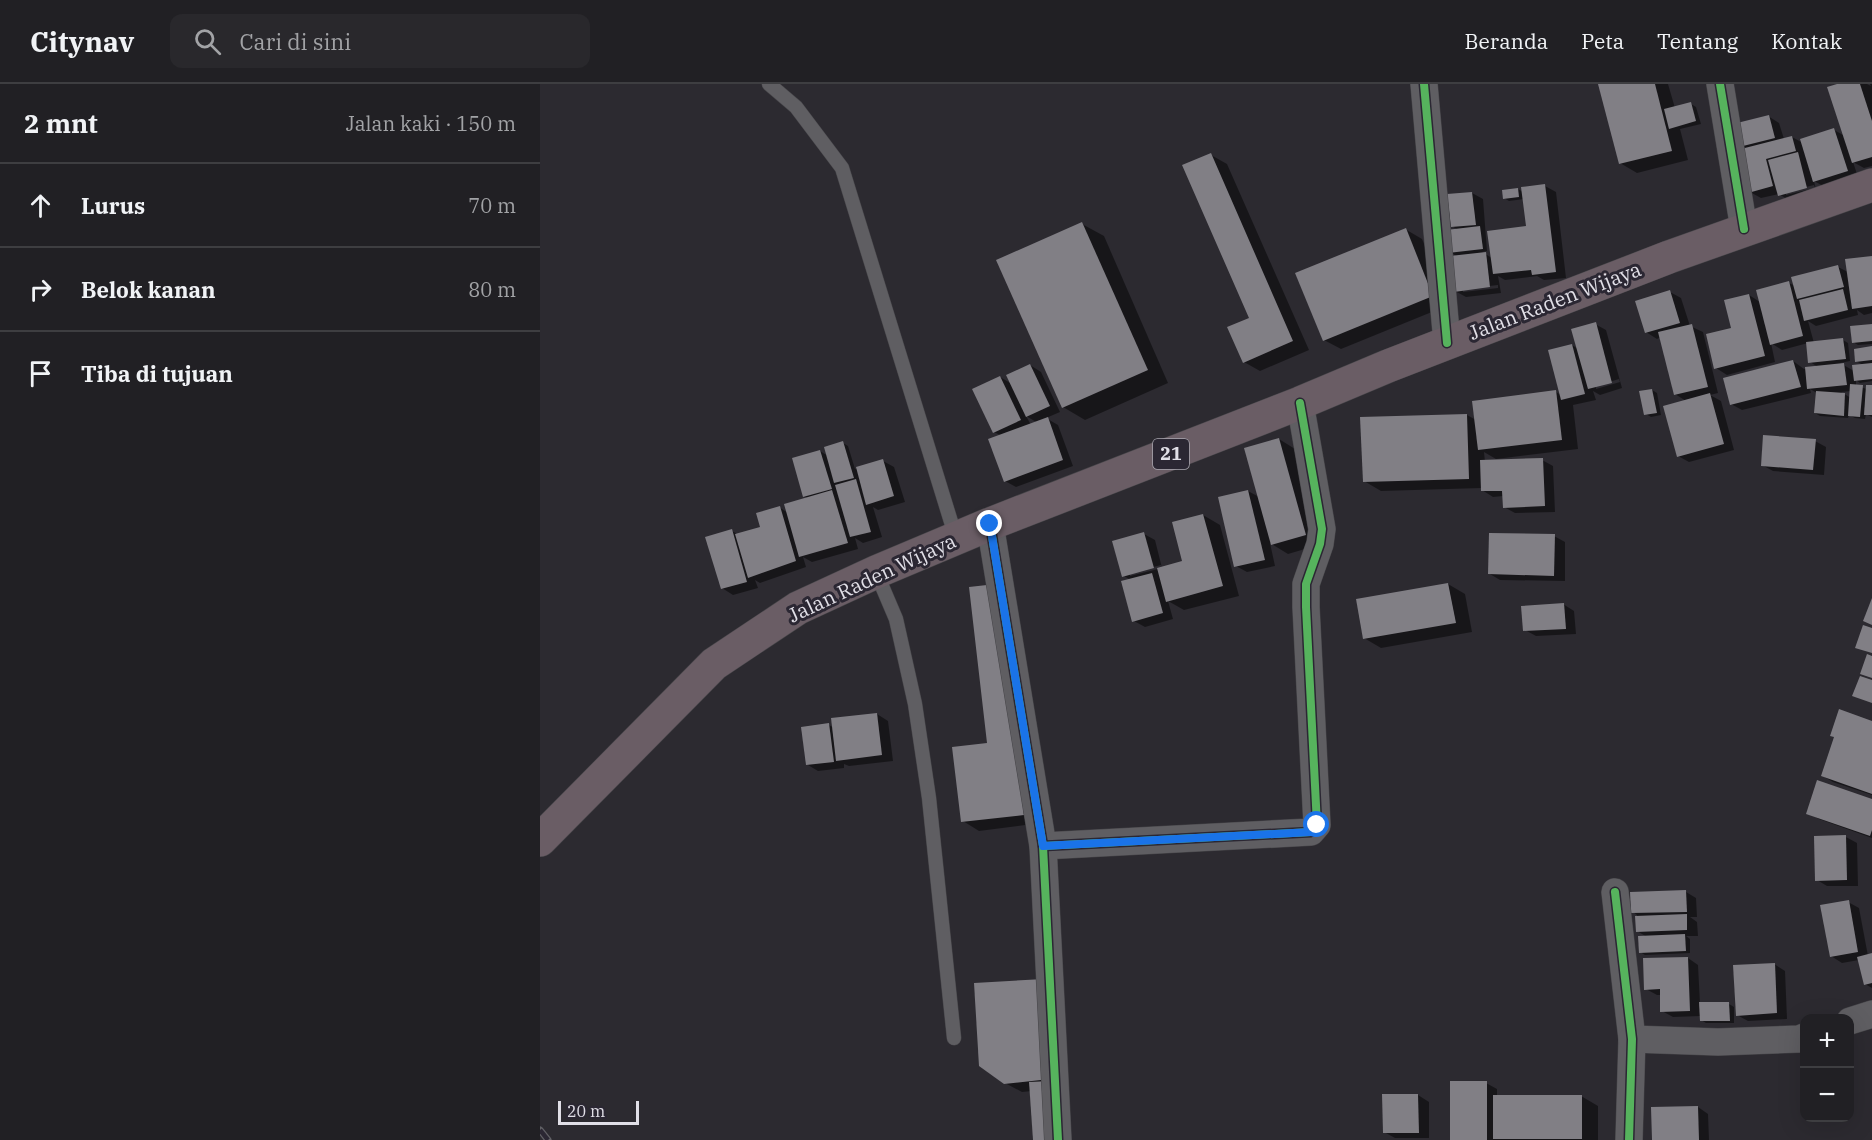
<!DOCTYPE html>
<html lang="id">
<head>
<meta charset="utf-8">
<style>
  body { margin:0; font-family:"IBM Plex Serif",serif; background:#29282c; color:#f1f3f6 }
  .controls { position:absolute; right:18px; bottom:18px; display:grid; overflow:hidden; border-radius:12px; box-shadow:0 6px 24px #0002 }
  .controls button { width:54px; height:54px; display:grid; place-items:center; padding:0; border:0; border-bottom:2px solid #3e3e41; background:#212024; color:#f1f3f6; font:30px sans-serif }
  .scale { position:absolute; left:18px; bottom:15px; width:81px; box-sizing:border-box; padding-left:6px; border:3px solid #e1dfe7; border-top:0; font-size:16px; line-height:21px; white-space:nowrap; color:#e1dfe7; -webkit-text-stroke:4px #2b2733; paint-order:stroke }
  .stop { position:absolute; width:18px; height:18px; margin:-14px; border:4px solid #1a73e8; border-radius:50%; background:#fff }
  .stop.end { background:#1a73e8; border-color:#fff; box-shadow:0 2px 6px #0008 }
  .list { margin:0; padding:0; list-style:none }
  h2 { display:flex; justify-content:space-between; align-items:center; height:78px; margin:0; padding:0 24px; font-size:26px }
  h2 small { font-size:20px; font-weight:400; color:#a2a3a6 }
  .list li { display:grid; grid-template-columns:39px 1fr auto; gap:18px; align-items:center; box-sizing:border-box; height:84px; padding:0 24px; border-top:2px solid #3e3e41 }
  .list b { display:block; font-size:22px; white-space:nowrap }
  .list em { font-size:20px; font-style:normal; color:#a2a3a6 }
  .icon { flex:none; width:33px; height:33px; fill:none; stroke:currentColor; stroke-width:2; stroke-linecap:round; stroke-linejoin:round }
  .map { position:relative; flex:none; width:1332px; height:1056px; overflow:hidden }
  header { display:flex; align-items:center; gap:36px; box-sizing:border-box; height:84px; padding:0 30px; background:#212024; border-bottom:2px solid #3e3e41 }
  header strong { font-size:28px }
  nav { display:flex; gap:33px; margin-inline-start:auto; font-size:21px }
  .search { width:420px; height:54px; background:#29282c; display:flex; align-items:center; gap:15px; box-sizing:border-box; padding:0 21px; border-radius:12px; color:#a2a3a6; font-size:22px }
  main { display:flex }
  aside { flex:1; background:#212024 }
  .map>svg:first-child { display:block }
</style>
</head>
<body>
<header>
<strong>Citynav</strong>
<div class="search"><svg class="icon" aria-label="search" viewBox="0 0 24 24"><circle cx="10" cy="10" r="6"/><path d="M15 15l6 6"/></svg>Cari di sini</div>
<nav><a>Beranda</a><a>Peta</a><a>Tentang</a><a>Kontak</a></nav>
</header>
<main>
<aside>
<h2>2 mnt<small>Jalan kaki · 150 m</small></h2>
<ul class="list">
<li><svg class="icon" aria-label="ahead" viewBox="0 0 24 24"><path d="M12 20V5M6 11l6-6 6 6"/></svg><div><b>Lurus</b></div><em>70 m</em></li>
<li><svg class="icon" aria-label="right" viewBox="0 0 24 24"><path d="M7 20v-9h11M14 6l5 5-5 5"/></svg><div><b>Belok kanan</b></div><em>80 m</em></li>
<li><svg class="icon" aria-label="arrive" viewBox="0 0 24 24"><path d="M6 21V4h12l-3 4 3 4H6"/></svg><div><b>Tiba di tujuan</b></div></li>
</ul>
</aside>
<div class="map">
<svg width="1332" height="1056" viewBox="0 0 1332 1056">
  <rect width="100%" height="100%" fill="#2c2a30"/>
  <g fill="#0007" fill-rule="evenodd">
    <polygon points="1060,0 1128,0 1135,24 1151,20 1156,23 1161,40 1140,45 1148,76 1097,89 1080,79"/>
    <path d="M1302 0H1327L1331 2 1330 0H1332V82L1324 84 1313 78 1318 93 1285 103 1274 97 1277 110 1250 117 1239 110 1221 114 1210 108 1200 62 1228 32 1239 39 1244 55 1252 53 1263 59 1294 46 1305 52ZM1274 101 1275 104 1246 111V108Z"/>
    <polygon points="671,71 687,80 769,266 720,287 704,278 711,235"/>
    <path d="M1005 102 1016 108 1026 194 1004 196 997 192 965 196 958 192 961 209 926 213 915 207 918 173 910 168 918 146 912 142 932 109 943 115 947 167 942 168 952 174 988 143 984 115 969 117 964 114 978 105 983 108ZM958 201V204L923 208V205Z"/>
    <polygon points="542,140 564,152 628,299 545,336 523,323"/>
    <polygon points="865,145 882,155 909,221 801,265 784,256"/>
    <path d="M1332 173V229L1324 231 1317 226 1318 231 1276 242 1268 237 1274 259 1303 256 1308 259 1310 277 1300 279 1314 287 1323 281 1316 277 1332 264V297L1320 299 1316 296V302L1327 305 1332 303V333L1326 330 1325 335 1315 334 1309 331 1308 334 1280 332 1275 329 1277 309 1270 305 1271 309 1202 326 1191 320 1253 277 1264 285 1278 283 1270 278 1268 259 1242 266 1231 259 1235 278 1187 291 1176 284 1209 211 1220 218 1249 199 1255 202 1298 183 1308 188ZM1311 307V314L1301 308Z"/>
    <polygon points="1130,208 1141,214 1150,242 1163,248 1178,309 1170,311 1181,317 1194,366 1149,378 1138,372 1146,317 1135,310 1121,253 1117,255 1106,248"/>
    <path d="M1055 240 1066 246 1082 304 1060 311 1053 307 1056 316 1033 321 1038 365 956 375 944 368 945 378 1002 376 1013 382 1015 428 975 429 964 423 963 412 953 413 942 406V404L841 407 824 397 927 331 936 336 1016 308 1021 311 1032 261 1038 265ZM1079 295 1080 298 1056 305V302Z"/>
    <polygon points="1332,241 1332,260 1318,261 1313,258"/>
    <path d="M490 281 501 288 520 328 506 334 518 341 533 382 476 403 465 397 462 352 454 348 460 293 472 300ZM486 332 498 339 491 341Z"/>
    <polygon points="1112,306 1117,309 1121,331 1111,333 1106,330"/>
    <polygon points="739,355 755,365 782,460 748,470 730,459 735,482 707,488 696,482 708,407 719,413"/>
    <polygon points="1275,357 1286,363 1284,391 1233,387 1222,381"/>
    <polygon points="303,359 308,362 315,385 343,377 354,383 365,418 338,426 333,423 342,453 323,459 315,454 318,465 272,478 263,473 266,483 220,499 215,496 218,504 193,511 182,504 192,447 199,451 222,444 239,423 248,429 269,415 264,412 280,367 288,372"/>
    <path d="M663 431 680 441 699 512 644 526 628 517 633 535 605 543 594 537 591 496 584 492 604 450 615 456 622 484 644 478ZM621 481 622 484 590 492V489Z"/>
    <polygon points="1014,452 1025,458 1025,497 960,496 950,490"/>
    <polygon points="908,500 925,510 932,548 841,564 824,554"/>
    <polygon points="1023,520 1034,527 1036,550 996,552 985,546"/>
    <polygon points="337,630 348,637 353,677 309,682 304,680 304,684 278,687 268,681 289,641 294,644"/>
    <polygon points="1332,638 1332,711 1293,698 1283,692 1296,654"/>
    <polygon points="449,660 500,739 439,747 423,737"/>
    <polygon points="1332,716 1332,754 1279,735 1268,729"/>
    <polygon points="1306,753 1317,759 1318,802 1287,802 1277,796"/>
    <polygon points="1146,808 1156,814 1157,833 1150,833 1157,838 1158,852 1146,852 1150,855 1150,869 1105,871 1100,868 1107,853 1097,847 1097,831 1093,828"/>
    <polygon points="1308,818 1319,824 1328,872 1332,871 1332,904 1325,900 1319,876 1302,879 1291,872"/>
    <polygon points="1148,874 1158,881 1160,920 1189,920 1194,923 1194,939 1166,939 1161,936 1161,932 1133,933 1122,927 1121,911 1117,911 1106,905"/>
    <polygon points="1234,880 1245,887 1247,935 1208,937 1197,931"/>
    <polygon points="503,897 524,1056 495,1056 492,1007 482,1008 465,999"/>
    <polygon points="946,999 957,1005 957,1012 1041,1012 1058,1022 1058,1056 912,1056"/>
    <polygon points="878,1011 889,1018 889,1054 855,1054 844,1048"/>
    <polygon points="1158,1023 1168,1030 1169,1056 1114,1056"/>
  </g>
  <g fill="#817f85">
    <polygon points="1058,0 1115,0 1132,67 1079,80"/>
    <polygon points="1297,0 1320,0 1332,37 1332,73 1312,79 1287,3"/>
    <polygon points="1151,18 1156,37 1129,45 1124,25"/>
    <polygon points="1229,31 1235,54 1199,63 1193,40"/>
    <polygon points="1294,44 1308,87 1273,98 1260,55"/>
    <polygon points="1252,52 1256,67 1226,75 1233,102 1208,109 1197,66"/>
    <polygon points="1258,68 1267,104 1238,112 1228,76"/>
    <polygon points="671,69 753,257 703,279 687,243 709,234 642,81"/>
    <polygon points="1005,100 1016,188 992,191 991,186 953,190 947,147 986,142 981,103"/>
    <polygon points="978,104 979,113 963,115 962,106"/>
    <polygon points="932,108 936,141 911,143 907,110"/>
    <polygon points="542,138 608,286 522,324 456,176"/>
    <polygon points="940,142 943,165 908,169 906,146"/>
    <polygon points="866,144 893,212 783,257 755,189"/>
    <polygon points="946,168 950,203 914,208 910,172"/>
    <polygon points="1332,172 1332,222 1312,225 1305,175"/>
    <polygon points="1298,181 1304,203 1257,215 1251,193"/>
    <polygon points="1249,197 1263,252 1230,261 1216,206"/>
    <polygon points="1303,205 1308,226 1264,237 1259,216"/>
    <polygon points="1130,206 1140,239 1105,249 1095,217"/>
    <polygon points="1209,210 1225,272 1174,285 1166,250 1191,244 1184,216"/>
    <polygon points="1056,238 1072,299 1048,305 1031,245"/>
    <polygon points="1152,240 1168,303 1134,311 1118,248"/>
    <polygon points="1332,240 1332,257 1312,259 1310,242"/>
    <polygon points="1303,254 1306,275 1268,279 1266,258"/>
    <polygon points="1032,260 1045,310 1021,316 1008,266"/>
    <polygon points="1332,262 1332,276 1315,278 1314,265"/>
    <polygon points="1253,276 1261,303 1190,321 1183,294"/>
    <polygon points="1304,279 1307,301 1267,305 1265,283"/>
    <polygon points="1332,279 1332,295 1314,297 1312,281"/>
    <polygon points="490,280 510,322 486,333 466,291"/>
    <polygon points="460,292 481,336 453,349 432,305"/>
    <polygon points="1310,300 1323,301 1320,333 1308,332"/>
    <polygon points="1326,301 1332,301 1332,331 1324,331"/>
    <polygon points="1112,305 1117,329 1104,331 1099,307"/>
    <polygon points="1016,306 1022,356 938,366 932,317"/>
    <polygon points="1276,307 1305,309 1304,332 1274,329"/>
    <polygon points="1170,309 1184,360 1137,373 1123,322"/>
    <polygon points="927,330 929,395 823,398 820,333"/>
    <polygon points="508,333 523,376 464,398 448,355"/>
    <polygon points="1223,351 1276,355 1273,386 1221,382"/>
    <polygon points="739,354 766,451 731,461 704,364"/>
    <polygon points="303,357 314,394 294,399 284,363"/>
    <polygon points="280,366 292,405 263,413 252,374"/>
    <polygon points="1003,374 1005,422 963,424 962,407 941,407 940,376"/>
    <polygon points="343,375 354,412 326,421 316,383"/>
    <polygon points="316,395 331,448 310,453 295,401"/>
    <polygon points="292,406 308,459 259,473 244,420"/>
    <polygon points="708,406 725,476 694,483 678,413"/>
    <polygon points="240,422 256,477 208,494 195,450 220,443 216,429"/>
    <polygon points="663,430 683,502 626,518 617,484 642,477 632,438"/>
    <polygon points="192,445 207,498 181,505 165,453"/>
    <polygon points="604,448 614,484 582,493 572,457"/>
    <polygon points="949,449 1015,450 1014,492 948,490"/>
    <polygon points="612,489 623,529 592,538 581,497"/>
    <polygon points="908,499 916,539 823,555 816,515"/>
    <polygon points="456,500 484,731 421,738 412,663 447,659 429,503"/>
    <polygon points="1332,514 1332,541 1323,537"/>
    <polygon points="1024,519 1026,545 983,547 981,522"/>
    <polygon points="1323,541 1332,544 1332,569 1315,564"/>
    <polygon points="1327,570 1332,572 1332,594 1320,590"/>
    <polygon points="1320,592 1332,596 1332,619 1312,612"/>
    <polygon points="1299,625 1332,637 1332,710 1281,692 1294,653 1290,652"/>
    <polygon points="337,629 342,671 296,677 291,634"/>
    <polygon points="289,639 294,678 266,681 261,643"/>
    <polygon points="1277,696 1332,715 1332,746 1330,752 1266,730"/>
    <polygon points="1306,751 1307,796 1275,797 1274,752"/>
    <polygon points="1146,806 1147,828 1091,829 1090,808"/>
    <polygon points="1309,816 1318,868 1290,873 1280,821"/>
    <polygon points="1147,830 1147,846 1096,848 1095,832"/>
    <polygon points="1145,850 1146,867 1099,869 1098,852"/>
    <polygon points="1332,869 1332,899 1324,901 1317,873"/>
    <polygon points="1148,873 1150,927 1120,928 1120,905 1104,906 1103,874"/>
    <polygon points="1235,879 1237,929 1196,932 1193,881"/>
    <polygon points="504,895 510,995 464,1000 439,982 434,899"/>
    <polygon points="1159,918 1189,918 1190,937 1160,937"/>
    <polygon points="510,997 514,1056 493,1056 489,998"/>
    <rect x="910" y="997" width="37" height="59"/>
    <polygon points="842,1010 878,1010 879,1049 843,1049"/>
    <rect x="953" y="1011" width="89" height="44"/>
    <polygon points="1158,1022 1159,1056 1112,1056 1111,1023"/>
  </g>
  <g fill="none" stroke-linecap="round" stroke-linejoin="round">
    <g stroke="#464549" stroke-width="15">
      <g id="lane">
        <polyline points="229,0 256,23 302,84 416,454"/>
        <polyline points="336,488 356,535 375,620 389,714 414,954"/>
      </g>
    </g>
    <g stroke="#464549" stroke-width="28">
      <g id="street">
        <polyline points="884,0 907,259"/>
        <polyline points="1180,0 1204,145"/>
        <polyline points="450,440 503,762 518,1056"/>
        <polyline points="503,762 771,748 777,741 766,523 766,500 780,460 782,445 760,319"/>
        <polyline points="1075,808 1092,955 1089,1056"/>
        <polyline points="1310,937 1332,930"/>
        <polyline points="1092,955 1178,958 1259,955 1264,953"/>
      </g>
    </g>
    <g stroke="#464549" stroke-width="34">
      <polyline id="highway" points="0,756 174,580 258,524 336,488 450,440 760,319 848,282 1129,173 1332,101"/>
    </g>
    <use href="#lane" stroke="#5f5e62" stroke-width="14"/>
    <use href="#street" stroke="#5f5e62" stroke-width="27"/>
    <use href="#highway" stroke="#6a5d65" stroke-width="33"/>
    <g stroke="#626166" stroke-width="7">
      <polyline id="rail" points="0,1046 8,1056"/>
    </g>
    <use href="#rail" stroke="#2b2733" stroke-width="4.5" stroke-dasharray="14" stroke-linecap="butt"/>
    <g stroke="#2b2733" stroke-width="11">
      <g id="cycleway">
        <polyline points="884,0 907,259"/>
        <polyline points="1180,0 1204,145"/>
        <polyline points="450,440 503,762 518,1056"/>
        <polyline points="503,762 771,748 777,741 766,523 766,500 780,460 782,445 760,319"/>
        <polyline points="1075,808 1092,955 1089,1056"/>
      </g>
    </g>
    <use href="#cycleway" stroke="#56b35d" stroke-width="8"/>
  </g>
  <g fill="none" stroke-linecap="round" stroke-linejoin="round">
    <polyline stroke="#1a73e8" stroke-width="8" points="450,440 503,762 771,748 777,741"/>
  </g>
  <g text-anchor="middle" stroke-width="6" stroke-linejoin="round" paint-order="stroke">
    <rect fill="#2b2733" stroke="#aaa8b1" stroke-width="1.5" x="613" y="355" width="36" height="30" rx="4.5"/>
    <g font-size="18" font-weight="bold" fill="#e1dfe7">
      <text x="631" y="376">21</text>
    </g>
    <g font-size="20" fill="#e1dfe7" stroke="#2b2733">
      <text transform="translate(1015 217) rotate(-21)" y="7">Jalan Raden Wijaya</text>
      <text transform="translate(332 494) rotate(-25)" y="7">Jalan Raden Wijaya</text>
    </g>
  </g>
</svg>
<div class="controls">
<button>+</button>
<button>−</button>
</div>
<div class="scale">20 m</div>
<div class="stop" style="left:777px;top:741px"></div>
<div class="stop end" style="left:450px;top:440px"></div>
</div>
</main>
</body>
</html>
